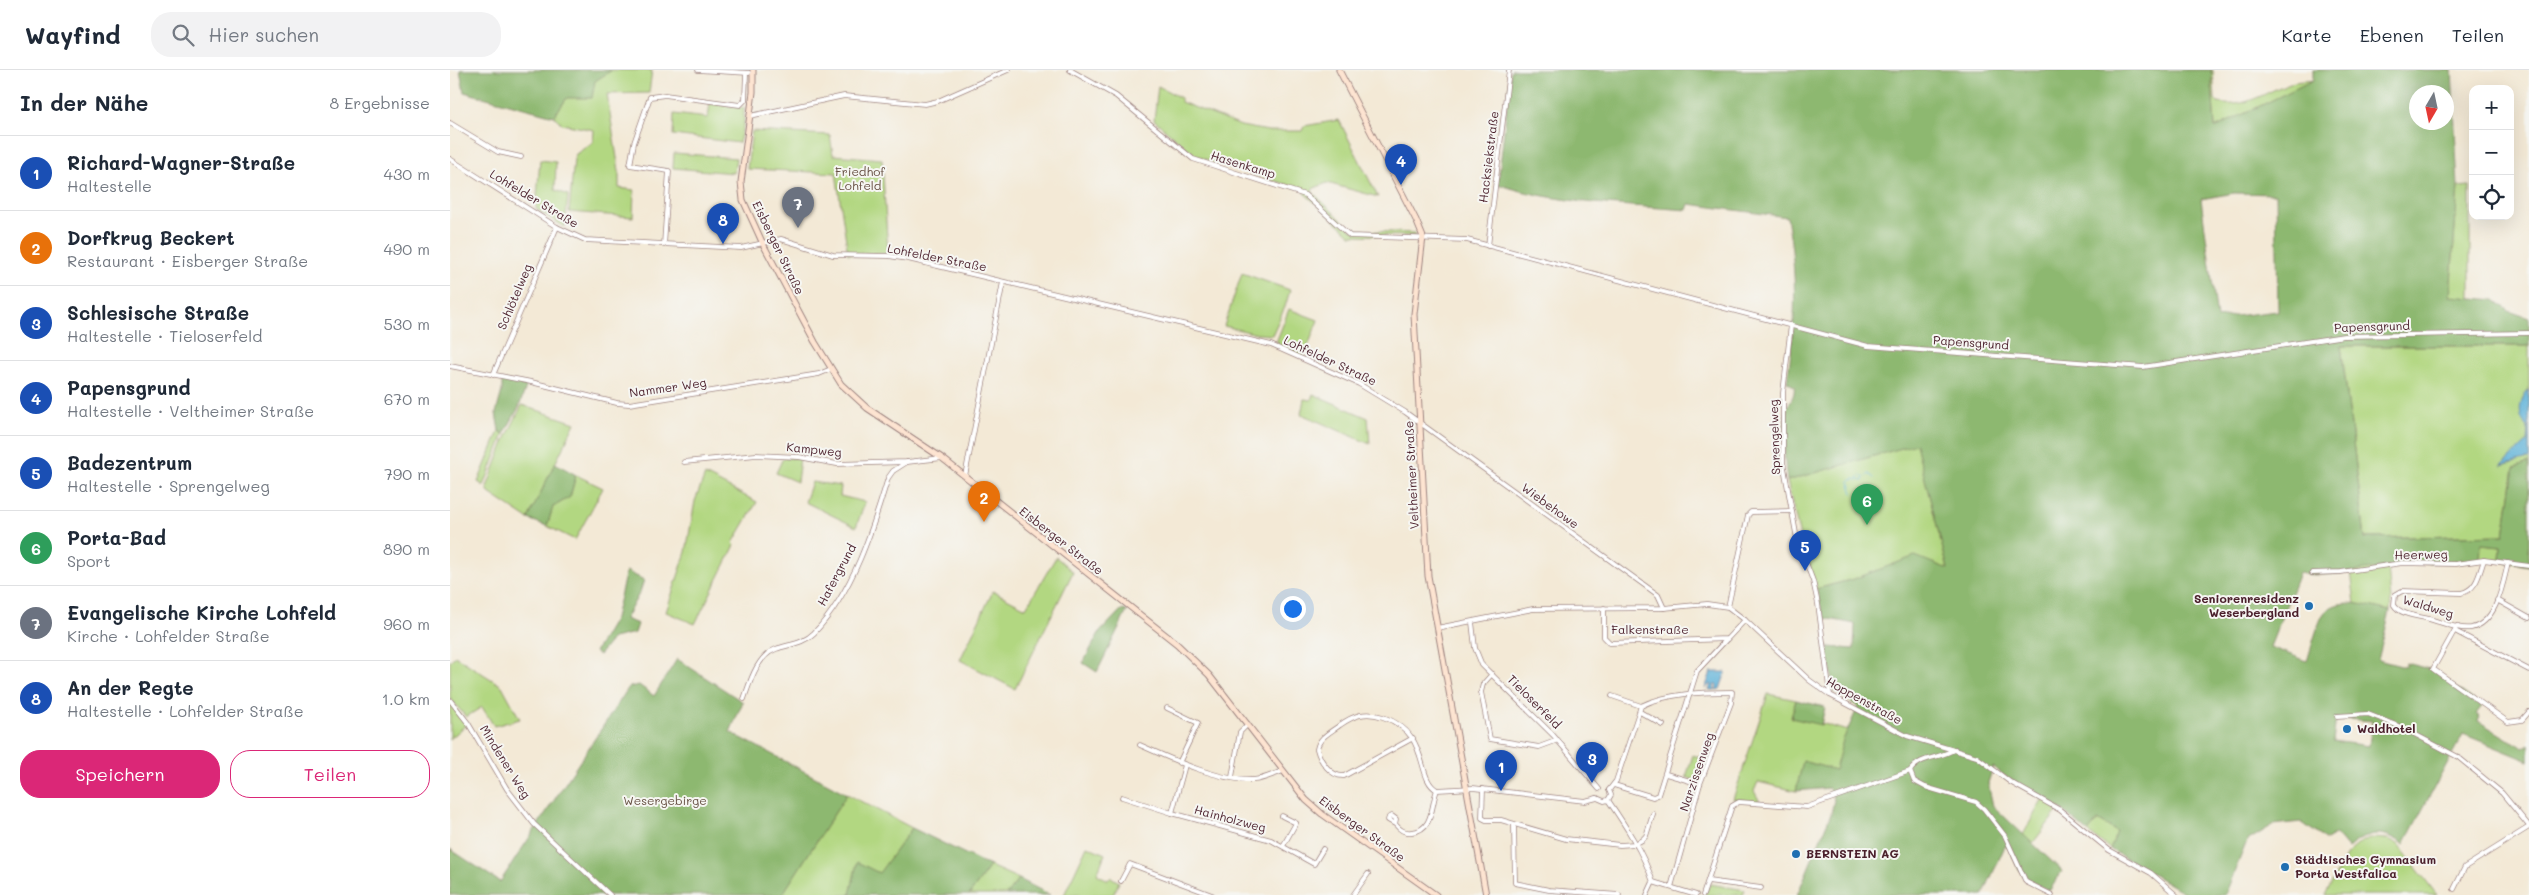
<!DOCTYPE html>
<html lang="de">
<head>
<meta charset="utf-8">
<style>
  body { margin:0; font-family:Mali,sans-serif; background:#f2f2f3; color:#1f2937 }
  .controls { position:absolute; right:15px; top:15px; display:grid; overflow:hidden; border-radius:10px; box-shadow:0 5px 20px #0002 }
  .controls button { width:45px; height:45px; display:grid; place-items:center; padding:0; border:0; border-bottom:1px solid #e0e1e3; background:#fff; color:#1f2937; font:25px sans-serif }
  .compass { position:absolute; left:1959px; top:15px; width:45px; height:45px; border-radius:50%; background:#fff; box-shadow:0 5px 20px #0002; rotate:189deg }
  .you { position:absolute; left:842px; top:538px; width:18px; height:18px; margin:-12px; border:4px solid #fff; border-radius:50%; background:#1a73e8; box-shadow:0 0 0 8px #1a73e833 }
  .badge { display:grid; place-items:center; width:32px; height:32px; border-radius:50%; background:#db2777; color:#fff; font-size:16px; font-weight:700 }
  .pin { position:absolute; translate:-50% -41px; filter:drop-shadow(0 1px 2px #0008) }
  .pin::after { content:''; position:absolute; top:26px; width:18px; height:15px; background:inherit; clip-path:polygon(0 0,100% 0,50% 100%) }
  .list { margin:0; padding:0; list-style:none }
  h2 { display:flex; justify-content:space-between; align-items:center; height:65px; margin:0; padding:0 20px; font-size:21px }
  h2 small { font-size:16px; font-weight:400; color:#747a83 }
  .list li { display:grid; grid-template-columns:32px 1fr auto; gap:15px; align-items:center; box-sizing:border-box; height:75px; padding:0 20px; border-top:1px solid #e0e1e3 }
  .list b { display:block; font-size:19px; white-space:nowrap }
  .list p { margin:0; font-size:16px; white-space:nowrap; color:#747a83 }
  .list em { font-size:16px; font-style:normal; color:#747a83 }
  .actions { display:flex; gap:10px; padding:15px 20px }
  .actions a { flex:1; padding:11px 0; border:1px solid #db2777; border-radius:20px; text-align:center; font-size:18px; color:#db2777 }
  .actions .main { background:#db2777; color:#fff }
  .icon { flex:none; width:28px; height:28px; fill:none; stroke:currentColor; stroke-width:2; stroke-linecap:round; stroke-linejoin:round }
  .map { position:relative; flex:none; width:2079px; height:825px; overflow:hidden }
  header { display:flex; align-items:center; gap:30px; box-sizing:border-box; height:70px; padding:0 25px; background:#fff; border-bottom:1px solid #e0e1e3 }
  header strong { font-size:24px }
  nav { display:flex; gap:28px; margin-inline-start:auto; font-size:18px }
  .search { width:350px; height:45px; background:#f2f2f3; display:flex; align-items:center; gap:12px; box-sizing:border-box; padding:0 18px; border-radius:20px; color:#747a83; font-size:19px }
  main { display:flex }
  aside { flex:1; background:#fff }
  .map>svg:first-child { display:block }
</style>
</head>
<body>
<header>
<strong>Wayfind</strong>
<div class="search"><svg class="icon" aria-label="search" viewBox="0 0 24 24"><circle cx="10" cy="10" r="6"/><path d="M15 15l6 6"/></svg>Hier suchen</div>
<nav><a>Karte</a><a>Ebenen</a><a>Teilen</a></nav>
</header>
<main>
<aside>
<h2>In der Nähe<small>8 Ergebnisse</small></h2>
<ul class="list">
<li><span class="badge" style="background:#1a4fb4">1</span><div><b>Richard-Wagner-Straße</b><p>Haltestelle</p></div><em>430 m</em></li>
<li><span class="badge" style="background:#e8710a">2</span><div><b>Dorfkrug Beckert</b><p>Restaurant · Eisberger Straße</p></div><em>490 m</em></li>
<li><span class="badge" style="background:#1a4fb4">3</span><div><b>Schlesische Straße</b><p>Haltestelle · Tieloserfeld</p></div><em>530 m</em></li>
<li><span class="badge" style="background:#1a4fb4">4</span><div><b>Papensgrund</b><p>Haltestelle · Veltheimer Straße</p></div><em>670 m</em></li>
<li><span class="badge" style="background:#1a4fb4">5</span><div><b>Badezentrum</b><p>Haltestelle · Sprengelweg</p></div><em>790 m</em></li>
<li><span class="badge" style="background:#2e9e5b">6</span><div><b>Porta-Bad</b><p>Sport</p></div><em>890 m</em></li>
<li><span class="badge" style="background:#6b7280">7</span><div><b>Evangelische Kirche Lohfeld</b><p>Kirche · Lohfelder Straße</p></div><em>960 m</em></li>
<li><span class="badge" style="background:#1a4fb4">8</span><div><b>An der Regte</b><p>Haltestelle · Lohfelder Straße</p></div><em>1.0 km</em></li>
</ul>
<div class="actions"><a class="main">Speichern</a><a>Teilen</a></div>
</aside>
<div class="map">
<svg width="2079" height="825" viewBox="0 0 2079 825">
  <rect width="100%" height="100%" fill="#f6f6f2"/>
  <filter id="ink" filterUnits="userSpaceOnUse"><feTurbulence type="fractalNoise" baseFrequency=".02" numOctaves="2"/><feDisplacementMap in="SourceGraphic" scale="10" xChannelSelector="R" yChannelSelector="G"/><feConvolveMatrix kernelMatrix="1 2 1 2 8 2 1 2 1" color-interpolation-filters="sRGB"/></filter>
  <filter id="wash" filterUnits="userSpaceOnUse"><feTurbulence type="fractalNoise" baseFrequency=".0096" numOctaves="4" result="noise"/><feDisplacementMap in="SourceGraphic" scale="20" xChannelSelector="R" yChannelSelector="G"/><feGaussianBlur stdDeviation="1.12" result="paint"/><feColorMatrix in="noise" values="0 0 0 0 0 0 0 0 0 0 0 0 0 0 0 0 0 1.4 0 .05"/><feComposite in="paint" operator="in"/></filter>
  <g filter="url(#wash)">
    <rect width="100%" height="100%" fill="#f3e9d6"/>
    <g fill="#b2d781" stroke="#7e7b56">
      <polygon points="162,0 202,0 199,23 157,24 169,101 169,118 184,120 183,147 119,142 124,89 126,84 143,72 144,60 112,54 104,46 117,28"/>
      <path d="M1761 0H1763L1765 29 1768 33C1795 39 1815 22 1840 13 1847 11 1856 11 1864 10L1765 58Z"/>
      <polygon points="708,16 731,28 731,32 791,56 818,61 852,61 854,56 889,50 928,127 877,113 862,119 863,123 902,160 964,163 965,166 901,165 854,123 855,120 762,92 745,85 704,50"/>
      <polygon points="260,33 294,38 294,53 289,73 223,65 224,44 258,48"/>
      <polygon points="302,61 380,65 383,85 432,89 438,183 398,184 386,103 297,99"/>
      <polygon points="224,83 286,88 284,103 223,98"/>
      <polygon points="90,90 106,92 105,120 118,125 115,157 86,139"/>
      <polygon points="2020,116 2020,228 2000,227 2008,117"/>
      <polygon points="792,203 840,220 835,237 822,265 807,264 774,256"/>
      <polygon points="839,239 868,250 854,287 825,275"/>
      <polygon points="1891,276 2079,276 2079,393 2064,398 2054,465 1915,468"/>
      <polygon points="863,324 918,348 920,374 851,344 854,329 861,330"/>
      <polygon points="72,335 125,353 78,449 39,423 37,417 54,372"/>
      <polygon points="49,361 54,364 34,416 28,412"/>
      <polygon points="1466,373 1498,499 1404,509 1366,519 1355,488 1337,411"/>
      <polygon points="333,388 350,388 347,412 326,403"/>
      <polygon points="126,405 153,418 125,470 97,456 103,437 120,427"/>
      <polygon points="255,405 307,432 283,473 285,475 245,554 216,542 236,482 245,431"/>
      <polygon points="362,412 391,416 390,426 415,432 406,457 355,432"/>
      <polygon points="2031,474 2051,476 2050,491 2030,490"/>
      <polygon points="606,487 623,502 565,619 510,590 543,521 576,538"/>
      <polygon points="1938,496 1941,531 1940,541 1905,534 1901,501"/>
      <polygon points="5,586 52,616 70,649 44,656 32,637 16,647 0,628 0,591"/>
      <polygon points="1318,624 1346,630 1341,648 1371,653 1397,661 1385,700 1353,692 1346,721 1308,712 1304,721 1310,732 1283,729"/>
      <polygon points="0,633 17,654 0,669"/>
      <polygon points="1243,685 1259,690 1247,711 1236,707"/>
      <polygon points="397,724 462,758 429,804 408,793 400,825 332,825"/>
      <polygon points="1593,728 1610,738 1582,774 1573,765"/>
      <polygon points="1648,750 1667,762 1660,779 1638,762"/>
      <polygon points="1919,768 1939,769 1948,774 1987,825 1875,825 1897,784 1911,772"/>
      <polygon points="637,776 655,784 647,804 658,810 661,807 669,812 663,825 614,825"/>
      <polygon points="540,796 569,809 556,825 519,825"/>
      <polygon points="1260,814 1295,820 1293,825 1254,825"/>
    </g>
    <g fill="#8db86f" stroke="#6c6c4d" fill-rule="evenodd">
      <polygon points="10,0 162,0 145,11 142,28 117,28 104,46 14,22"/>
      <path d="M1061 0H1761L1765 58 1863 10V0H2002L2008 117 2000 226 2045 230 2059 241 2079 248V276H1891L1915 468 2054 465 2064 398 2079 393V496L2050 491 2051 476 2031 474 2030 490C2009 493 1989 492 1968 493 1936 495 1877 510 1849 503L1820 577 1857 591C1861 580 1868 550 1875 542 1891 525 1920 537 1940 541L1928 590 1955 597 1956 593 1980 599 2032 636 2026 644 2030 647 2028 651 2073 678 2079 674V691L2013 664 1954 774C1931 759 1919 761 1898 778L1886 764 1876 770 1851 752 1823 755 1797 771 1775 825H1738L1660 779 1667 762 1648 750 1638 762 1610 738 1561 711 1543 697 1538 713 1543 736 1612 801 1600 820C1575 811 1569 804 1560 778L1555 776 1533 825H1347L1381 744 1384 730 1379 718 1346 721 1353 691 1385 700 1393 670 1408 637 1383 620 1378 577 1404 579 1405 554 1374 548 1366 519 1404 509 1465 486 1498 499 1466 374 1337 411C1334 389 1333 364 1336 342 1338 332 1346 327 1344 316L1337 312C1346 253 1348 206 1337 147L1239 134 1237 140C1178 135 1104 134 1048 114ZM1966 22H1996V52H1966ZM1784 123 1826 124 1828 241 1767 248 1751 129ZM1886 648 1922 651 1919 676 1883 671Z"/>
      <polygon points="52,311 77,314 69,337 54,364 49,361 46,343 52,321"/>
      <polygon points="105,393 126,405 120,427 103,437 97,456 78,449"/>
      <polygon points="176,501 194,510 190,522 175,549 188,554 185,563 163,568 149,585 145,582 165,548"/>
      <polygon points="671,540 677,541 647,602 633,593 649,563"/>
      <polygon points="227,589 293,632 280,662 397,724 332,825 0,825 0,779 50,812 179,617 189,615 204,626"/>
      <polygon points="1346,630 1375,637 1371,655 1341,648"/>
      <polygon points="462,758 540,796 519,825 400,825 407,792 429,803"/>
      <polygon points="569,809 600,825 556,825"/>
    </g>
    <g fill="#5cb1d8" stroke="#536882">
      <path d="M2079 320V389L2051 396 2077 373 2078 357C2066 347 2069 330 2079 320Z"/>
      <polygon points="1261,602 1276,602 1270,619 1266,620 1267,615 1264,615 1265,620 1259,620 1261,613 1255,619"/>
    </g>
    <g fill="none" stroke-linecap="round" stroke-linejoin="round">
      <g stroke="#5cb1d8" stroke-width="1">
        <polyline points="1415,407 1419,404 1424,408"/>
        <polyline points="1408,410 1410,406 1413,406"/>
        <polyline points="1403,423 1399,411 1405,409 1413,411 1414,406"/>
      </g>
    </g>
  </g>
  <g filter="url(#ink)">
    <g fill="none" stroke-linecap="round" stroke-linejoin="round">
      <g stroke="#9e8480" stroke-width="5.5">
        <g id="minor">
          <polyline points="248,0 299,3"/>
          <polyline points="620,0 666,26 743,89 855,125 900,166 1017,170 1418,276 1693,297 1894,266 2079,263"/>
          <polyline points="300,46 394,26 475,34 488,31 558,0"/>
          <polyline points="0,53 48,82 71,87"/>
          <polyline points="0,89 107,157 135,170 291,178 331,169 383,185 439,186 458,189 821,275 909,314 955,342 1208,525 1214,538"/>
          <polyline points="214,175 219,101 180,95 184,73 200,27 215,25 290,35 295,30 296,3"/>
          <polyline points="1038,176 1059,0"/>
          <polyline points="1341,255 1333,323 1333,392 1347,469 1363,511 1368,534 1380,625"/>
          <polyline points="0,296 81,312 167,333 179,334 369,304 381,299"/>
          <polyline points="43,305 107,157"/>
          <polyline points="234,392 306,385 349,387 387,394 457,392 492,388"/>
          <polyline points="515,406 553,212"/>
          <path d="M2034 490C2029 504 2027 520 2011 523L1952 521 1945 525 1944 535C1950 545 1968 546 1979 549 1991 552 2008 560 2021 558 2047 553 2053 513 2058 493"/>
          <polyline points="1862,503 1891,502 1952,493 2005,494 2034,490 2079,496"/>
          <polyline points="2047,530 2079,548"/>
          <polyline points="1278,537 1298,445 1301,442 1342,441"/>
          <polyline points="1154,538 1154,567 1160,573 1277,569 1295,550"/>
          <polyline points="1022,552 1025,578 1032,595 1103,665 1149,719"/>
          <polyline points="2007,556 1983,599 2058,652 2072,650 2079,642"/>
          <polyline points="987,558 1083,539 1214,538 1257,534 1278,537 1295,550 1359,610 1380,625 1457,666 1527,687 1560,712 1610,740 1659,780 1701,803 1726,825"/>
          <polyline points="2005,561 2079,600"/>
          <polyline points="1042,604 1033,614 1031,622 1040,669 1089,677 1108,670"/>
          <polyline points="1162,626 1191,636"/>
          <path d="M294 629C300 612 307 586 326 579 340 574 353 574 364 563 403 522 422 461 438 408L443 401 457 392"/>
          <polyline points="0,630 18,653 57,719 84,754 160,825"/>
          <polyline points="717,638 748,653 729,693"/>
          <polyline points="1190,642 1213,655"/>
          <polyline points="1887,646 1918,644 1951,657 2008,687 2052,723 2079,756"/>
          <path d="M963 668 894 706C881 707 870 691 867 679 869 667 881 662 890 655 904 645 916 641 933 647 981 663 965 708 987 720L1023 718 1135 731 1147 728"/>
          <path d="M690 675C721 689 768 711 803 710 813 710 823 704 833 701"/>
          <polyline points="1460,701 1464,711 1475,717 1526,732 1534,739 1555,766 1576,812 1602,825"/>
          <polyline points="1216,704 1250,714"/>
          <polyline points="782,707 790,662 798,654"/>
          <polyline points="1164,715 1203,727 1208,725 1247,601 1277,569"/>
          <polyline points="1033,719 1032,748 1036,750 1051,750 1116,769 1170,775 1185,774 1192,770 1196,766 1203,744"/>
          <path d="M1159 720 1166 711 1191 636C1217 623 1253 622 1282 622L1281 633 1250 714 1221 817"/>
          <polyline points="672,727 722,743 735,695"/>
          <polyline points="1147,728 1154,731 1158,730 1161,725 1159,720"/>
          <path d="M1158 730C1175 755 1193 782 1203 812L1197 825"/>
          <polyline points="722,743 821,770 864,794 873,779"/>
          <polyline points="832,746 846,753 833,776"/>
          <path d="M945 754 938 750 939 747 942 746 946 749 945 754C950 760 954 763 962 762 984 760 981 734 987 720"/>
          <polyline points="1064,755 1065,813 1099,820 1169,825"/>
          <polyline points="671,811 680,794 762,825"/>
          <polyline points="1258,811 1311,818"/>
          <polyline points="1203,812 1246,825"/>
          <polyline points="2004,819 2015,797 2079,757"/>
          <polyline points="903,825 918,804"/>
          <path d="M1253 825 1282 736 1289 732 1357 737 1460 701C1471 685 1488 690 1505 679"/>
        </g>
      </g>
      <g stroke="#9e8480" stroke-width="7">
        <g id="secondary">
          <polyline points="303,0 303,22 291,112 293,130 313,174 365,272 391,314 417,338 492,388 727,574 759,605 856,730 872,744 986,825"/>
          <polyline points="889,0 966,150 973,167 964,244 978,506 1036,825"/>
        </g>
      </g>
      <use href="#minor" stroke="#fff" stroke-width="4"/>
      <use href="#secondary" stroke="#fde4d1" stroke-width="5"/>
    </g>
  </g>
  <g fill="#1f6fb2" stroke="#f6f6f2" stroke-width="2">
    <circle cx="1859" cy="536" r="5"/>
    <circle cx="1897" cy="659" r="5"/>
    <circle cx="1346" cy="784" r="5"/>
    <circle cx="1835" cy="797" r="5"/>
  </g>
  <g text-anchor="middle" stroke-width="4" stroke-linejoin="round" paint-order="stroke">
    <g font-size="12" fill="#4a1f2b" stroke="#f6f6f2">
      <text transform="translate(1039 87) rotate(-83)" y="4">Hacksiekstraße</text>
      <text transform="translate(793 95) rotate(17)" y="4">Hasenkamp</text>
      <text transform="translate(84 129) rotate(31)" y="4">Lohfelder Straße</text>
      <text transform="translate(328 178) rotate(64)" y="4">Eisberger Straße</text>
      <text transform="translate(487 188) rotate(11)" y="4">Lohfelder Straße</text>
      <text transform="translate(65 227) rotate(-67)" y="4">Schlötelweg</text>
      <text transform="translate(1922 257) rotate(-2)" y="4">Papensgrund</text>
      <text transform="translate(1521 273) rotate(4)" y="4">Papensgrund</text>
      <text transform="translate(880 291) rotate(25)" y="4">Lohfelder Straße</text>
      <text transform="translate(218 318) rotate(-8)" y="4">Nammer Weg</text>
      <text transform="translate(1325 367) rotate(-92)" y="4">Sprengelweg</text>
      <text transform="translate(364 380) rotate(6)" y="4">Kampweg</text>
      <text transform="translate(962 405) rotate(-93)" y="4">Veltheimer Straße</text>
      <text transform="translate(1100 436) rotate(36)" y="4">Wiebehowe</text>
      <text transform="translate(611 471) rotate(38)" y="4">Eisberger Straße</text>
      <text transform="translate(1971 485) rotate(-1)" y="4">Heerweg</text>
      <text transform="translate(387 505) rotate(-62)" y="4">Hafergrund</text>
      <text transform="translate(1978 537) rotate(17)" y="4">Waldweg</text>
      <text x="1200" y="564">Falkenstraße</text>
      <text transform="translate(1414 631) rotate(29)" y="4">Hoppenstraße</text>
      <text transform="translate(1084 632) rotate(45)" y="4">Tieloserfeld</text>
      <text transform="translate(55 692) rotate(58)" y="4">Mindener Weg</text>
      <text transform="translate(1247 702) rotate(-71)" y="4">Narzissenweg</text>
      <text transform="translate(780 749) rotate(15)" y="4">Hainholzweg</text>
      <text transform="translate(912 759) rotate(36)" y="4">Eisberger Straße</text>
    </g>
    <g font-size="12" fill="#644d40" stroke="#f6f6f2">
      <text x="410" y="106">Friedhof<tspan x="410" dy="14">Lohfeld</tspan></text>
      <text x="215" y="735">Wesergebirge</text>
    </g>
    <g font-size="12" font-weight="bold" fill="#4a1f2b" stroke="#f6f6f2" text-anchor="start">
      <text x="1849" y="533" text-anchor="end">Seniorenresidenz<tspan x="1849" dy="14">Weserbergland</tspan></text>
      <text x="1907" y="663">Waldhotel</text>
      <text x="1356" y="788">BERNSTEIN AG</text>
      <text x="1845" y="794">Städtisches Gymnasium<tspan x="1845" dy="14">Porta Westfalica</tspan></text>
    </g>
  </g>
</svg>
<div class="controls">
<button>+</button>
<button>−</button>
<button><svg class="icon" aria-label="locate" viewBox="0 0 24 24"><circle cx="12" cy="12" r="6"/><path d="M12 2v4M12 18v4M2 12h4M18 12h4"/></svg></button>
</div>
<svg class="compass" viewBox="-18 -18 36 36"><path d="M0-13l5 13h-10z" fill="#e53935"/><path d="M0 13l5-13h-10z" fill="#747a83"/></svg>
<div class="you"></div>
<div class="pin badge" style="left:1051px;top:721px;background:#1a4fb4">1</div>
<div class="pin badge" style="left:534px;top:452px;background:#e8710a">2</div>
<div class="pin badge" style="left:1142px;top:713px;background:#1a4fb4">3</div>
<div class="pin badge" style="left:951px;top:115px;background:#1a4fb4">4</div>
<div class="pin badge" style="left:1355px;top:501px;background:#1a4fb4">5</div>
<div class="pin badge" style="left:1417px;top:455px;background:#2e9e5b">6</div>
<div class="pin badge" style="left:348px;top:158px;background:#6b7280">7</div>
<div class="pin badge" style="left:273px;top:174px;background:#1a4fb4">8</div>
</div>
</main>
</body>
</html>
